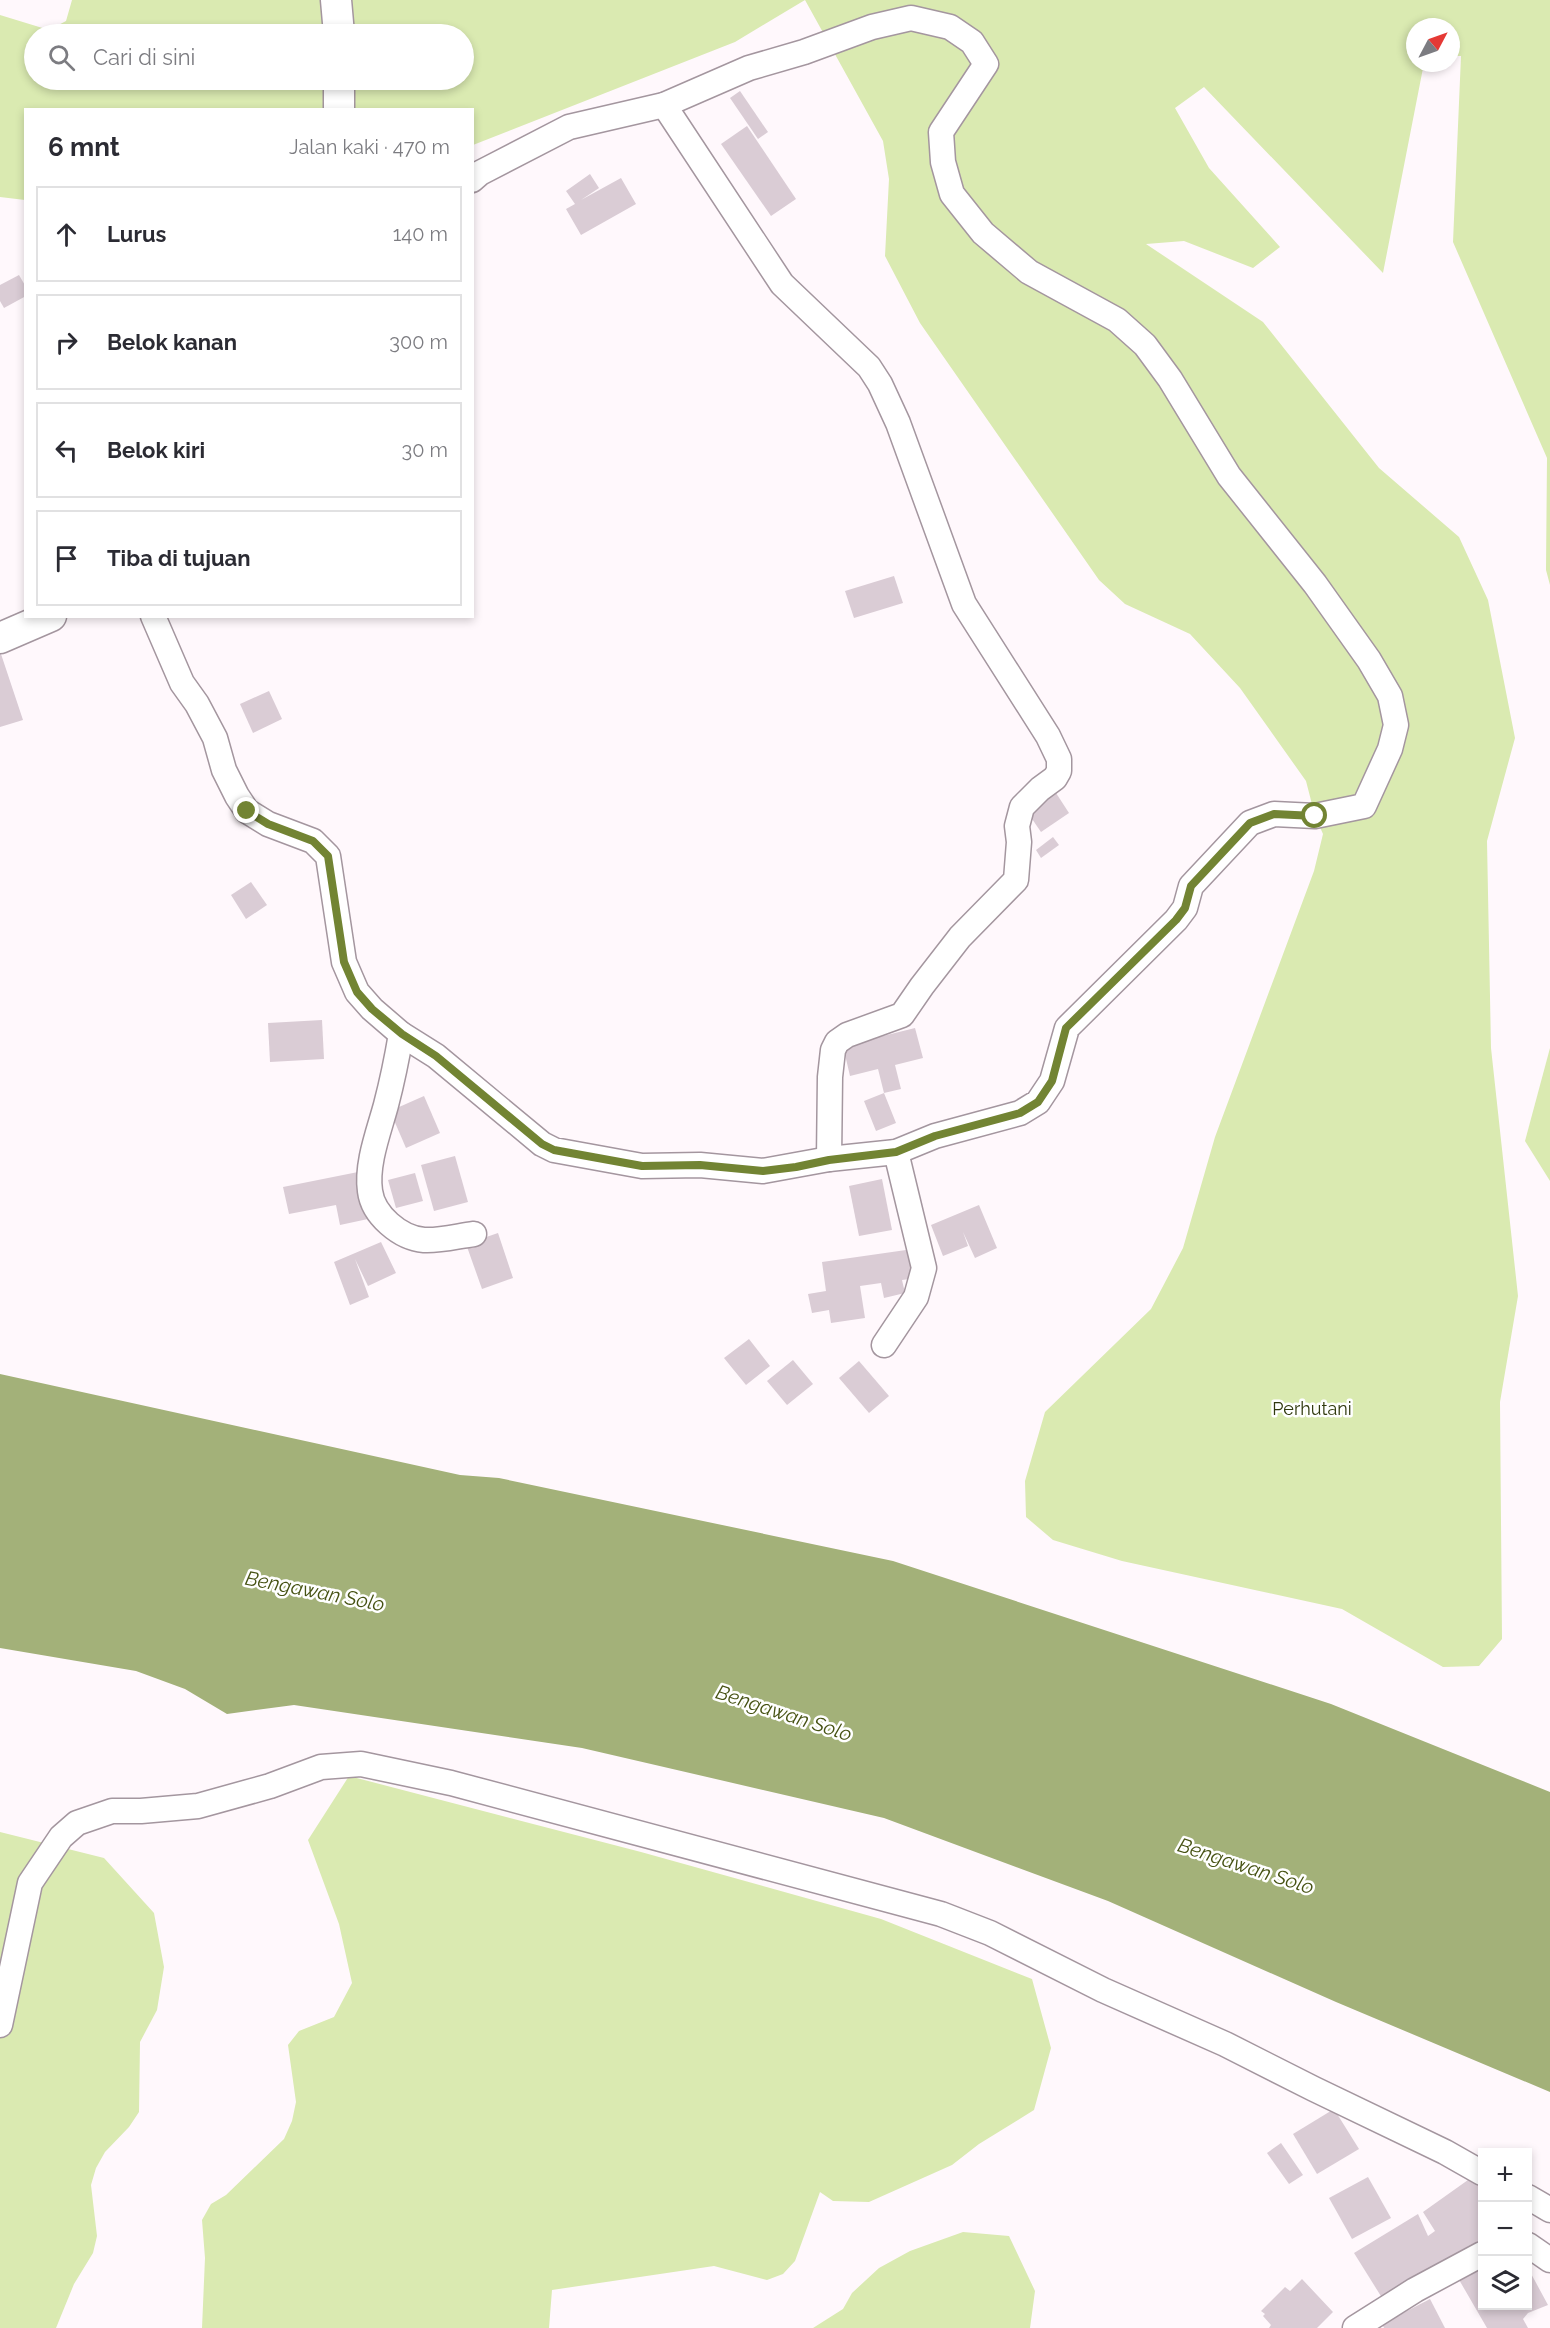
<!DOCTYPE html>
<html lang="id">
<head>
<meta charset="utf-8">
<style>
  body { margin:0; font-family:Raleway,sans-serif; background:#f7f7f7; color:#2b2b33 }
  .controls { position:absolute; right:18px; bottom:18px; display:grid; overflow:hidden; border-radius:0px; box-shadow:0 3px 9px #0003 }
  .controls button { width:54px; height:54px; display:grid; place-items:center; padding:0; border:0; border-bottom:2px solid #e1e1e2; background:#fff; color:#2b2b33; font:30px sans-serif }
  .compass { position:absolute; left:1406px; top:18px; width:54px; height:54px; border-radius:50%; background:#fff; box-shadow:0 3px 9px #0003; rotate:49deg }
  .stop { position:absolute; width:18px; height:18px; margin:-14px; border:4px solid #728433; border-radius:50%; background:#fff }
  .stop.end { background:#728433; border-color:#fff; box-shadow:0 2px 6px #0008 }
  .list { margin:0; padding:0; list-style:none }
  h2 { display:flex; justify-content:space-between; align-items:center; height:78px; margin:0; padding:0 24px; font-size:26px }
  h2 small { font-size:20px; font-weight:400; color:#7c7c81 }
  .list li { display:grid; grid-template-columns:39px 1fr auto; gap:18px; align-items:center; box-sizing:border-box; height:96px; margin:0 12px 12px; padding:0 12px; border:2px solid #e1e1e2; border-radius:0px }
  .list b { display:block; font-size:22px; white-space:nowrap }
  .list em { font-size:20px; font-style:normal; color:#7c7c81 }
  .icon { flex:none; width:33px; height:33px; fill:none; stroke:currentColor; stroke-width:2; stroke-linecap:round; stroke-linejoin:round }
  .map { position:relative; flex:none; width:1550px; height:2328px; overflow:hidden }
  .search { position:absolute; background:#fff; box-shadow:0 3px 9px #0003; left:24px; top:24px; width:450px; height:66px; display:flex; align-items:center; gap:15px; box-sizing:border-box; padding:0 21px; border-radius:33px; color:#7c7c81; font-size:22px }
  .panel { position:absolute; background:#fff; box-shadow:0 3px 9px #0003; left:24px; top:108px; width:450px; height:510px; border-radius:0px }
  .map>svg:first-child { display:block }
</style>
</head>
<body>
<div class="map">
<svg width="1550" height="2328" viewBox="0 0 1550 2328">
  <rect width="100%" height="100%" fill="#fff8fc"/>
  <g fill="#daeab1" fill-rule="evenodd">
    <path d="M72 0H1550V585L1546 570 1547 458 1453 242 1461 56H1451V27H1415V63H1424L1383 273 1204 87 1175 108 1209 168 1280 247 1253 268 1184 241 1146 244 1263 322 1379 468 1459 537 1488 600 1515 738 1487 841 1491 1048 1518 1296 1500 1402 1502 1639 1479 1666 1443 1667 1342 1609 1122 1561 1053 1540 1026 1517 1025 1481 1045 1412 1151 1309 1183 1248 1215 1137 1314 871 1323 834 1315 816 1306 781 1240 688 1190 634 1125 604 1099 580 920 323 885 256 889 179 883 141 805 0 735 42 473 145 472 110H26L25 200 0 197V15L49 30 66 21ZM34 34H464V80H34Z"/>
    <polygon points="1550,1048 1550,1181 1525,1141"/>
    <polygon points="349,1776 641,1852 881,1919 1032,1979 1051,2048 1034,2110 979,2144 952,2165 869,2202 833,2201 820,2192 795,2261 783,2274 767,2280 714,2266 552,2290 549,2328 202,2328 205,2258 202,2220 211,2204 226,2195 284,2139 292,2121 296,2102 288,2045 299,2031 334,2017 352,1983 339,1924 308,1840"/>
    <polygon points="0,1832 104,1858 154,1913 164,1967 157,2010 140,2042 139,2112 129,2127 105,2152 96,2168 91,2185 97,2236 93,2253 74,2284 56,2328 0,2328"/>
    <polygon points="963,2232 1009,2236 1035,2291 1030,2328 813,2328 843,2309 852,2293 879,2268 910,2251"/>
  </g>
  <polygon fill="#a3b179" points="0,1374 460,1475 499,1478 893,1561 1331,1704 1550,1792 1550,2092 1336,2002 1108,1901 884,1818 582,1748 294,1705 227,1714 185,1689 136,1671 0,1648"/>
  <g fill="#daccd5">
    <polygon points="740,91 768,132 758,139 730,98"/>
    <polygon points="747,126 796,199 771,216 721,144"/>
    <polygon points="590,174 599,188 581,200 621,178 636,204 581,235 566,209 575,204 566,191"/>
    <polygon points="19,275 26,287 26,296 4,308 0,301 0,285"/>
    <polygon points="894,576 903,603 854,618 845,591"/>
    <polygon points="0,651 23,720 0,727"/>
    <polygon points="269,691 282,719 253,733 240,704"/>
    <polygon points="1056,793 1069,813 1041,832 1028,813"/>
    <polygon points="1053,837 1059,845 1041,858 1036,850"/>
    <polygon points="251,882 267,905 246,919 231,895"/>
    <polygon points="322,1020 324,1059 270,1062 268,1023"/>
    <polygon points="915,1028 923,1058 895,1065 901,1089 884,1093 878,1069 850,1076 843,1046"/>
    <polygon points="884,1093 896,1123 876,1131 864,1101"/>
    <polygon points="424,1096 440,1133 406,1148 390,1111"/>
    <polygon points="455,1156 468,1202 434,1211 421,1165"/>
    <polygon points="358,1172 368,1219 340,1225 336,1205 289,1214 283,1187"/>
    <polygon points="415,1173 423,1201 396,1208 388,1180"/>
    <polygon points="882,1179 892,1230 859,1236 849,1186"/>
    <polygon points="979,1205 997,1248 975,1258 963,1232 968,1246 943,1256 931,1225"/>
    <polygon points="498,1233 513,1278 482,1289 466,1244"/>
    <polygon points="381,1242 396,1273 368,1286 355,1259 369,1297 350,1305 334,1262"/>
    <polygon points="913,1249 917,1278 902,1280 905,1293 884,1298 881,1283 860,1286 865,1318 831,1323 829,1310 812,1313 808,1294 826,1291 822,1262"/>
    <polygon points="749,1339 770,1366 746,1385 724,1358"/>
    <polygon points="793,1360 813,1384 787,1405 767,1381"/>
    <polygon points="859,1361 889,1396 869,1413 839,1378"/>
    <polygon points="1334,2109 1359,2149 1317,2174 1293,2134"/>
    <polygon points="1281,2143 1303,2175 1289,2184 1267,2153"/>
    <polygon points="1475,2175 1482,2186 1482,2244 1384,2301 1354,2253 1418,2214 1428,2236 1435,2231 1423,2212"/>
    <polygon points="1368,2177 1391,2218 1352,2239 1329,2198"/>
    <polygon points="1482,2264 1482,2306 1528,2306 1528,2268 1548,2305 1528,2313 1523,2319 1528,2328 1487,2328 1458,2278"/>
    <polygon points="1302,2279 1333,2312 1317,2328 1269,2328 1271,2325 1263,2316 1265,2314 1261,2311 1285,2287 1290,2291"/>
    <polygon points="1430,2299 1445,2328 1384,2328 1382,2324"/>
  </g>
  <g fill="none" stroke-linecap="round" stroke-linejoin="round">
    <g stroke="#a4969f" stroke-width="27">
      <g id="minor">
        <polyline points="664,105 782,284 869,367 880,384 898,423 964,604 1048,736 1059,759 1059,771 1055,778 1040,789 1022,807 1017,826 1019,842 1016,880 960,937 922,986 902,1015 847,1035 837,1042 833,1050 830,1077 829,1159"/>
        <polyline points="153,616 182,683 197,704 215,738 224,770 237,796 247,811 268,824 313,841 328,856 344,962 357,992 372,1009 401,1034 436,1056 542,1144 554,1150 642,1166 700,1165 763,1171 829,1159 896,1152 935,1136 1020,1113 1038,1102 1052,1081 1067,1028 1176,920 1185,908 1191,886 1250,823 1274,814 1315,816 1364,806 1390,749 1396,725 1390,696 1369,660 1315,584 1229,476 1170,379 1145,345 1117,320 1029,272 983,233 952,194 943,162 941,132 986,64 972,42 950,27 911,18 872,27 804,52 749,68 664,105 569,127 480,173 472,180"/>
        <path d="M401 1034C397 1058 392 1082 386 1105 379 1131 366 1164 370 1191 373 1215 400 1238 424 1240 440 1241 458 1236 474 1234"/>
        <polyline points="884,1345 916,1297 924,1268 896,1152"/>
        <polyline points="0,2025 30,1883 61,1837 77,1823 112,1811 141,1811 198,1806 270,1786 321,1767 361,1764 451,1783 941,1914 990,1933 1103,1990 1225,2044 1314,2089 1445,2152 1482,2173"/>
        <polyline points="1528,2197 1550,2210"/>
        <polyline points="1528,2245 1550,2260"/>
        <polyline points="1355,2328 1415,2290 1482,2254"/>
      </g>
    </g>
    <g stroke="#a4969f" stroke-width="33">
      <g id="tertiary">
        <polyline points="336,0 339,34"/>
        <polyline points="339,110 339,80"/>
        <polyline points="0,638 51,616"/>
      </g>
    </g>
    <use href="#minor" stroke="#fff" stroke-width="24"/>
    <use href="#tertiary" stroke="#fff" stroke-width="30"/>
  </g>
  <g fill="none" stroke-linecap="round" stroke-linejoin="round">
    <polyline stroke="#728433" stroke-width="8" points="247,811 268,824 313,841 328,856 344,962 357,992 372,1009 402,1034 436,1056 542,1144 554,1150 642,1166 700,1165 763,1171 796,1167 829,1160 896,1152 935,1136 1020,1113 1038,1102 1052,1081 1066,1028 1176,920 1185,908 1191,886 1250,823 1274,814 1315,816"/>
  </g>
  <g text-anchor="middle" stroke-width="5" stroke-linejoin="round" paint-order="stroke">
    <g font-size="18" fill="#30390d" stroke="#fff">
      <text x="1312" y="1415">Perhutani</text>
    </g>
    <g font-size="20" font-style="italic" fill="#465213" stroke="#fff">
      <text transform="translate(315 1591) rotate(11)" y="7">Bengawan Solo</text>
      <text transform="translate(784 1713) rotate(18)" y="7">Bengawan Solo</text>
      <text transform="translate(1246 1866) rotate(18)" y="7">Bengawan Solo</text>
    </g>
  </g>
</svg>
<div class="controls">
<button>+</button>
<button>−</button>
<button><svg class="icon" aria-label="layers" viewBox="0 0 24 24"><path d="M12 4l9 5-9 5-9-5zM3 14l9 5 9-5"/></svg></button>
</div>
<svg class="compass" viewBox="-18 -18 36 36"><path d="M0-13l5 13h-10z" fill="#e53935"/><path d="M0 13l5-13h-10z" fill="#7c7c81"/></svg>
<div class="stop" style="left:1315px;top:816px"></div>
<div class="stop end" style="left:247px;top:811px"></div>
<div class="search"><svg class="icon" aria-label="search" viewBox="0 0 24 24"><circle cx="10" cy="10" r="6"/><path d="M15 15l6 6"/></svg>Cari di sini</div>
<section class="panel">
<h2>6 mnt<small>Jalan kaki · 470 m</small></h2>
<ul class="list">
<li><svg class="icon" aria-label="ahead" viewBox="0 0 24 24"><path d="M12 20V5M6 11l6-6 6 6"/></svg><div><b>Lurus</b></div><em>140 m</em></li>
<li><svg class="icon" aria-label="right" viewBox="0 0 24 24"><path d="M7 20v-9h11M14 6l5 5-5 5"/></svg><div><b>Belok kanan</b></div><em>300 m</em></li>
<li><svg class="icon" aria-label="left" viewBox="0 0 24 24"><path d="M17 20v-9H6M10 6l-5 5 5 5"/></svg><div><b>Belok kiri</b></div><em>30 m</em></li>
<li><svg class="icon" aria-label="arrive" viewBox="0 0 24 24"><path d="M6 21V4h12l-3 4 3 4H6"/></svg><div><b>Tiba di tujuan</b></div></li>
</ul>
</section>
</div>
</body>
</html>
